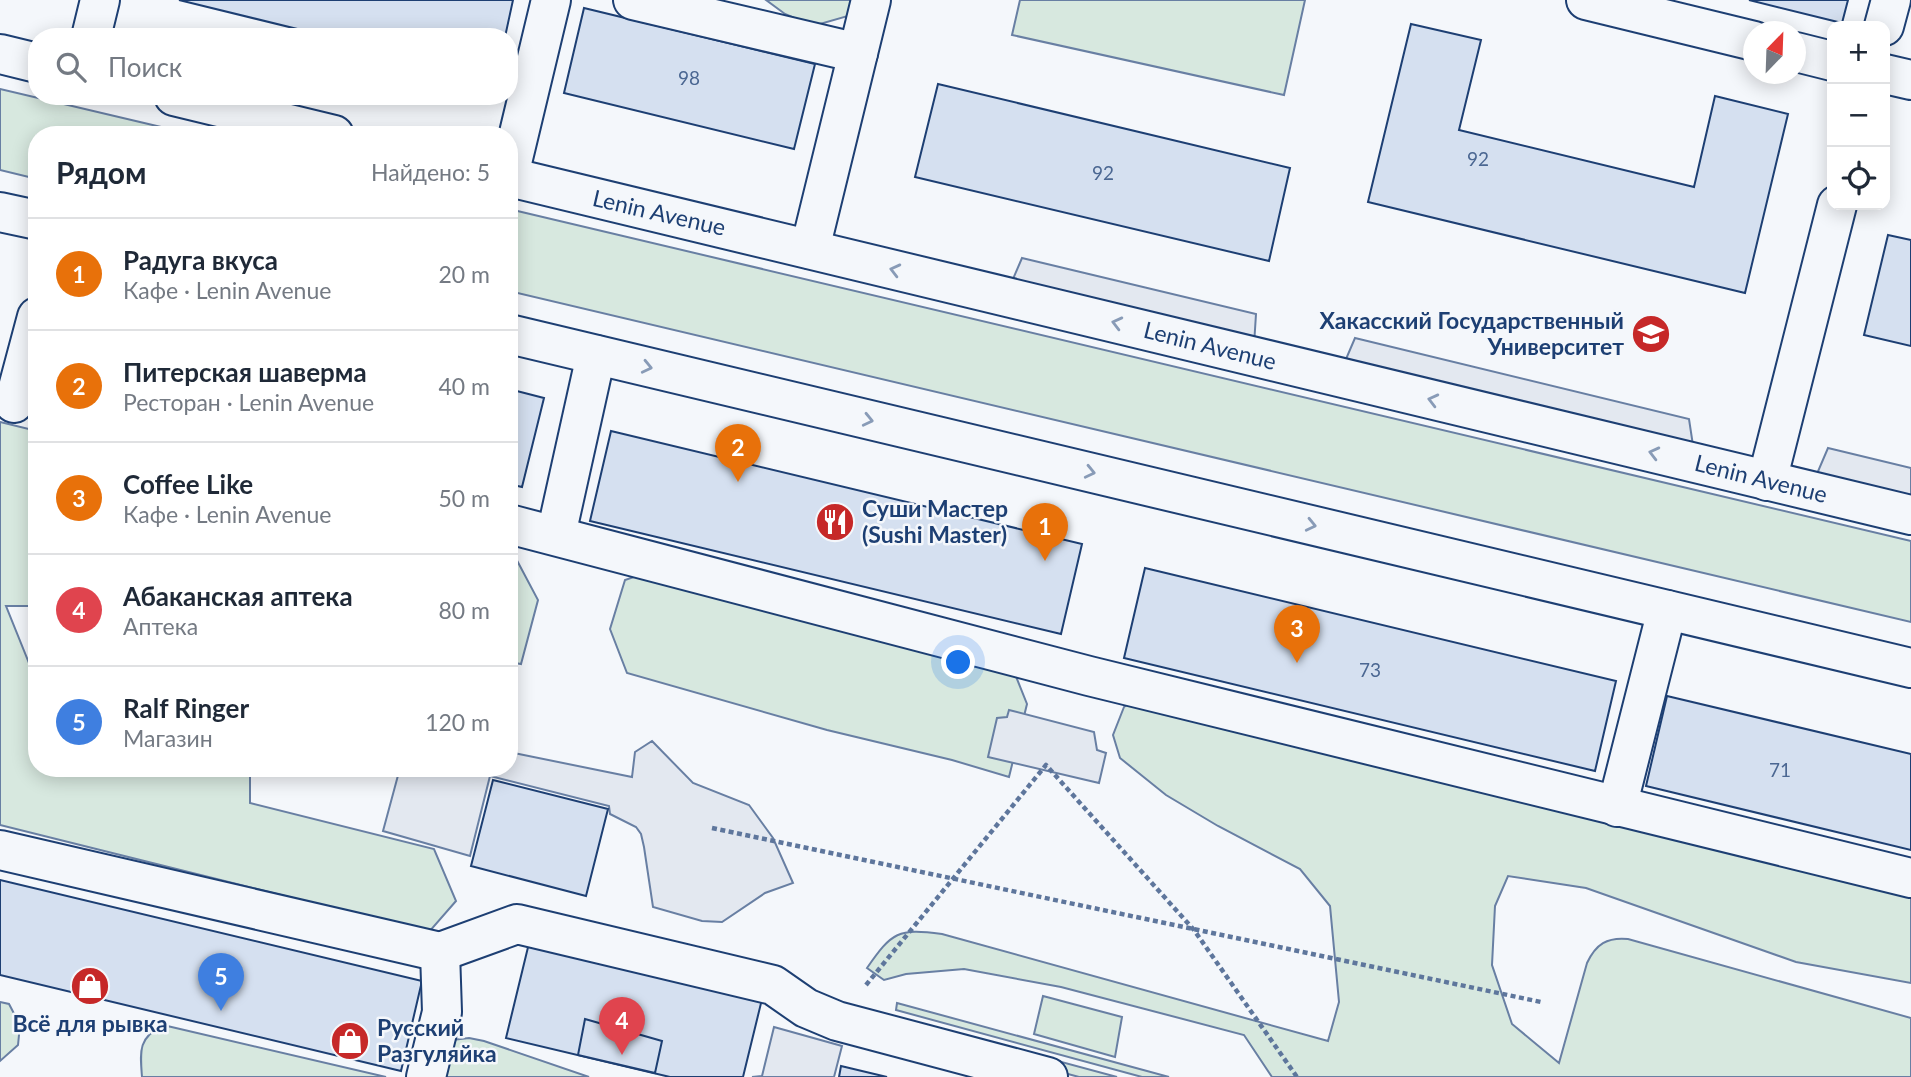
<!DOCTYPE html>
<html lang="ru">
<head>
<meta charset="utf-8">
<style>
  body { margin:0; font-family:Lato,sans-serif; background:#f2f2f3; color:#1f2937 }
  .controls { position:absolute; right:21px; top:21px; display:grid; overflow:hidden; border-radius:14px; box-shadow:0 4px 18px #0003 }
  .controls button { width:63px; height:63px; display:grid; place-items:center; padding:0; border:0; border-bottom:2px solid #e0e1e3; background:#fff; color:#1f2937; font:35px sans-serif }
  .compass { position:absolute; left:1743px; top:21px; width:63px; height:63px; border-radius:50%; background:#fff; box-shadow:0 4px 18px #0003; rotate:23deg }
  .you { position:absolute; left:959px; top:663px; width:24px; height:24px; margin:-18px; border:5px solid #fff; border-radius:50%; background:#1a73e8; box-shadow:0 0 0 10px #1a73e833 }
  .badge { display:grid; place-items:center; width:46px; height:46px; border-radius:50%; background:#2563eb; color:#fff; font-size:23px; font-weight:700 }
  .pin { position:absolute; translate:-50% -58px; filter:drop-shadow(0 2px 4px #0008) }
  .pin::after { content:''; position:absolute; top:37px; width:24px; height:21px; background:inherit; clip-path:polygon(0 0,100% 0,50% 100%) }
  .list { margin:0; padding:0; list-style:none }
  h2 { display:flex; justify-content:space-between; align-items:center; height:91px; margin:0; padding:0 28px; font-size:30px }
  h2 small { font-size:23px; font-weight:400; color:#747a83 }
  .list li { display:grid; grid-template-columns:46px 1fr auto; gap:21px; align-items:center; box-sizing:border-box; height:112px; padding:0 28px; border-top:2px solid #e0e1e3 }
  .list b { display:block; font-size:26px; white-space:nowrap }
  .list p { margin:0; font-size:23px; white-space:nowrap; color:#747a83 }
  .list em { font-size:23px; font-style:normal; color:#747a83 }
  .icon { flex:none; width:38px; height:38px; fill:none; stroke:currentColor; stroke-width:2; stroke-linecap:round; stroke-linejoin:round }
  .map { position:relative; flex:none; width:1911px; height:1077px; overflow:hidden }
  .search { position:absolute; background:#fff; box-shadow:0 4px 18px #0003; left:28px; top:28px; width:490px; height:77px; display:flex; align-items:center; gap:18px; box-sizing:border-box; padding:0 24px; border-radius:28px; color:#747a83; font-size:26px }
  .panel { position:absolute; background:#fff; box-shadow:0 4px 18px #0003; left:28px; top:126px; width:490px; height:651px; border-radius:28px }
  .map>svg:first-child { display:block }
</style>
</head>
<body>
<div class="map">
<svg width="1911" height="1077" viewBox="0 0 1911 1077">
  <rect width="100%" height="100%" fill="#f4f7fb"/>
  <g fill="#d7e8df" stroke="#687fa3" stroke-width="2">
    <polygon points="766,0 857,0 848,16 813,26 785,14"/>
    <polygon points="1020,0 1305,0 1284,95 1012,35"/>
    <polygon points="0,89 195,135 37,135 37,179 0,170"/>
    <polygon points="509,209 1911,541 1911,622 509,291"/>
    <polygon points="0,422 37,431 37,606 6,606 37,683 37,768 250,768 250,803 434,849 456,901 429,932 0,825"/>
    <polygon points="509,551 512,551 538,600 521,664 509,662"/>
    <polygon points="648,572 1011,664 1027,704 1009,777 952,760 827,730 627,673 610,629 625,580"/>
    <path d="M1135 698 1911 890V983L1796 962 1586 888 1508 876 1495 906 1492 965 1512 1024 1559 1063 1587 963C1596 944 1607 937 1628 939L1911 1018V1077H1272L1244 1035 1061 987 964 969 906 974 884 980 867 968C892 932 898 928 942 934L1328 1041 1339 1002 1330 906 1300 869 1218 826 1166 795 1120 758 1113 735 1124 707Z"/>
    <polygon points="1043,996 1122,1017 1115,1057 1034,1034"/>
    <polygon points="0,1002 9,1004 20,1025 18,1045 0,1061"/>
    <polygon points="897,1003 1169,1077 1142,1077 896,1010"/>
    <polygon points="865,1009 1117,1077 1079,1077 862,1018"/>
    <path d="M163 1025 386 1077H142C140 1051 138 1038 163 1025Z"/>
    <polygon points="469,1038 484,1041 589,1077 407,1077 452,1040"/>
  </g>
  <g fill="#e3e8f0" stroke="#687fa3" stroke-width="2">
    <polygon points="1022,258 1256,314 1254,345 1010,286"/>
    <polygon points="1355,338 1689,419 1694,452 1343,366"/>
    <polygon points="1828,448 1911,468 1911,499 1816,476"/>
    <polygon points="1009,710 1094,732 1097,750 1106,753 1099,783 988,757 997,718 1007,717"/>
    <polygon points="652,741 693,783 749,805 773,838 793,883 765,893 722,922 702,921 653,907 644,847 641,834 636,827 610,814 609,806 490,776 470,856 383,831 400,768 509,768 509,752 632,777 635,752"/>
    <polygon points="774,1027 842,1046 834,1077 752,1077 762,1076"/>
  </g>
  <g fill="#d5e0f0" stroke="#1d3f73" stroke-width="2">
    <polygon points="179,0 513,0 505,37 330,37"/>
    <polygon points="1749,0 1848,0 1842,23"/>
    <polygon points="584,8 815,64 794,149 564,93"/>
    <polygon points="1411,24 1481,40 1459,130 1694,187 1715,96 1788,114 1745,293 1368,202"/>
    <polygon points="938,84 1290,168 1269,261 915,177"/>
    <polygon points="1888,235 1911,240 1911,346 1864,335"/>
    <polygon points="509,389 544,398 522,487 509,484"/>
    <polygon points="611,431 1082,544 1061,634 590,521"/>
    <polygon points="1145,568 1616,681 1595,771 1124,658"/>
    <polygon points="1667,696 1911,754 1911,850 1646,786"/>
    <polygon points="493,780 608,809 586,896 471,866"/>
    <polygon points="0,880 422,981 401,1071 0,975"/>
    <polygon points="530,939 763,995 743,1077 670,1077 506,1038"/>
    <polygon points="585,1019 662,1041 655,1073 578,1055"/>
    <polygon points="841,1066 887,1077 839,1077"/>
  </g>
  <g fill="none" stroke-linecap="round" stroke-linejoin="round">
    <g stroke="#1d3f73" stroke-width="42">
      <g id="minor">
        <polyline points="633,0 858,53"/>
        <polyline points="1586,0 1754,41"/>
        <polyline points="1884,26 1891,0"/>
        <polyline points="91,37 100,0"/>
        <polyline points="1796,52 1832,61"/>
        <polyline points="0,54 37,63"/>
        <polyline points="1885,74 1911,80"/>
        <polyline points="174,96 334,135"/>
        <polyline points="509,175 551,0"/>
        <polyline points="509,177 1911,515"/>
        <polyline points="0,212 37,220"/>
        <polyline points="810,249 871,0"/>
        <polyline points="509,334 1911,668"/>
        <polyline points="14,403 37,317"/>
        <polyline points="1767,481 1837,205"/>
        <polyline points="509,524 1089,676 1911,878"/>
        <polyline points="556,535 596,355"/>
        <polyline points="1617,807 1667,610"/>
        <polyline points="0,850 440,952 517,924 773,985 806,1008 837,1021 1048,1077"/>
        <polyline points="426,1077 442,1012 440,952"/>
      </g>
    </g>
    <g stroke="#5e769c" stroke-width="4.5" stroke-dasharray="5 3.5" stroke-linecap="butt">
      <polyline points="712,828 1541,1002"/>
      <polyline points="866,985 1046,765 1194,930 1297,1077"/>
    </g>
    <use href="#minor" stroke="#f4f7fb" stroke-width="38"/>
  </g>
  <defs><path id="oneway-chevron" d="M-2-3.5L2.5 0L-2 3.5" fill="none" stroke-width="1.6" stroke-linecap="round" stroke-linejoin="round" transform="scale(1.75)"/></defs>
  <g stroke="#889bb7">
    <use href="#oneway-chevron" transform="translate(895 270) rotate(-166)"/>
    <use href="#oneway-chevron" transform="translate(1117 323) rotate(-166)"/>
    <use href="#oneway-chevron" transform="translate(647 367) rotate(13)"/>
    <use href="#oneway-chevron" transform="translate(1433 400) rotate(-166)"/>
    <use href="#oneway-chevron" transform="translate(868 420) rotate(13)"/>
    <use href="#oneway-chevron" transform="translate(1654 453) rotate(-166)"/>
    <use href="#oneway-chevron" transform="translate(1090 472) rotate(13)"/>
    <use href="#oneway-chevron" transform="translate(1311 525) rotate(13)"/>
  </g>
  <defs>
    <g id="university-disc" transform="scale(2.0125)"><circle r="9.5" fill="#c62828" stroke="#f4f7fb"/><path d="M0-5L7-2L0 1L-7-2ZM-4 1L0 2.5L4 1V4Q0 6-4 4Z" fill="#fff"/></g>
    <g id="restaurant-disc" transform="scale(2.0125)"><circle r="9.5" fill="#c62828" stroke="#f4f7fb"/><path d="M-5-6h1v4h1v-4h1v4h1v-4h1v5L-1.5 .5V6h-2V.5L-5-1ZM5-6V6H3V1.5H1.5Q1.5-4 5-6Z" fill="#fff"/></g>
    <g id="shop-disc" transform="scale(2.0125)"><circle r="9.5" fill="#c62828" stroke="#f4f7fb"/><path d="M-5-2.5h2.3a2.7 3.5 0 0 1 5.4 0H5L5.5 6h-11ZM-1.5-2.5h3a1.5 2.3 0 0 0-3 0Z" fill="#fff"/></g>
  </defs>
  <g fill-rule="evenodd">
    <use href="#university-disc" x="1651" y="334"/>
    <use href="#restaurant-disc" x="835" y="522"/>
    <use href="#shop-disc" x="90" y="986"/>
    <use href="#shop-disc" x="350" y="1041"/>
  </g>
  <g text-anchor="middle" stroke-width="5" stroke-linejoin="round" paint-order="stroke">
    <g font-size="19" fill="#4b6792">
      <text x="689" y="85">98</text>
      <text x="1478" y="166">92</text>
      <text x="1103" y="180">92</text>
      <text x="1370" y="677">73</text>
      <text x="1780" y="777">71</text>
    </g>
    <g font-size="23" fill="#1d3f73" stroke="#f4f7fb">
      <text transform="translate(659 213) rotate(13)" y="8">Lenin Avenue</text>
      <text transform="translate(1210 346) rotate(14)" y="8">Lenin Avenue</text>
      <text transform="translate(1761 479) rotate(14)" y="8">Lenin Avenue</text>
    </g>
    <g font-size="23" font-weight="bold" fill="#1d3f73" stroke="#f4f7fb" text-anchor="start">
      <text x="1624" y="329" text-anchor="end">Хакасский Государственный<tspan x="1624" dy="26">Университет</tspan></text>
      <text x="862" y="517">Суши Мастер<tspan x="862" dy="26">(Sushi Master)</tspan></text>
      <text x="90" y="1032" text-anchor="middle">Всё для рывка</text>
      <text x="377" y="1036">Русский<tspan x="377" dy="26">Разгуляйка</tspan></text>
    </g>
  </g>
</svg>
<div class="controls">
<button>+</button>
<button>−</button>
<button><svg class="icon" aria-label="locate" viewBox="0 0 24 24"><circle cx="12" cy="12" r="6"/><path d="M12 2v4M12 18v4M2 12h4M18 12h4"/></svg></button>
</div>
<svg class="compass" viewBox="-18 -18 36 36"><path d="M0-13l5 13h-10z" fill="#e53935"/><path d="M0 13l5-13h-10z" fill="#747a83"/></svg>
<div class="you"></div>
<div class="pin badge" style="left:1045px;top:561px;background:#e8710a">1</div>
<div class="pin badge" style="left:738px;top:482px;background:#e8710a">2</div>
<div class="pin badge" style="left:1297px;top:663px;background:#e8710a">3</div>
<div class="pin badge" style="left:622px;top:1055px;background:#e0444e">4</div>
<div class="pin badge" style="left:221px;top:1011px;background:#3f7fe0">5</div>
<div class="search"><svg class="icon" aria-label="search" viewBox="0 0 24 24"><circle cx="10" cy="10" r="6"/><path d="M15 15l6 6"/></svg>Поиск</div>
<section class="panel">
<h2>Рядом<small>Найдено: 5</small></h2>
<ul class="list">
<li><span class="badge" style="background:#e8710a">1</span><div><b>Радуга вкуса</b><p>Кафе · Lenin Avenue</p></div><em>20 m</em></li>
<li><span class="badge" style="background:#e8710a">2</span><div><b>Питерская шаверма</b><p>Ресторан · Lenin Avenue</p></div><em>40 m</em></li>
<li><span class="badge" style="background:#e8710a">3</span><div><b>Coffee Like</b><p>Кафе · Lenin Avenue</p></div><em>50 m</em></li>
<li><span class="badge" style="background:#e0444e">4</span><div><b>Абаканская аптека</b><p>Аптека</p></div><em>80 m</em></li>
<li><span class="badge" style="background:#3f7fe0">5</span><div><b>Ralf Ringer</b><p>Магазин</p></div><em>120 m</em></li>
</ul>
</section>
</div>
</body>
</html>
